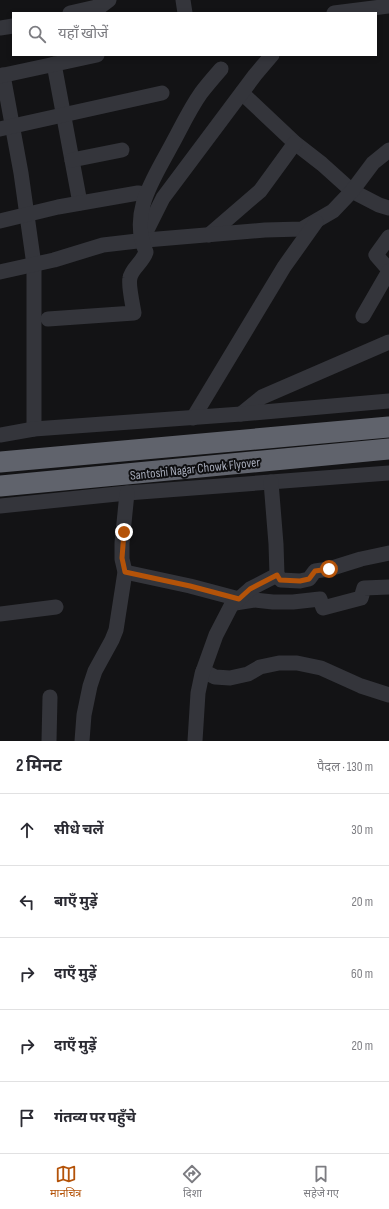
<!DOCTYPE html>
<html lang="hi">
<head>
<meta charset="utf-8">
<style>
  body { margin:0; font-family:"Sofia Sans Condensed","Noto Sans Devanagari",sans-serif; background:#f7f7f7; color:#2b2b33 }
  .stop { position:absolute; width:12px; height:12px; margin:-9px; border:3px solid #b45309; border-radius:50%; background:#fff }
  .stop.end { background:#b45309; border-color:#fff; box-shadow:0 1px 4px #0008 }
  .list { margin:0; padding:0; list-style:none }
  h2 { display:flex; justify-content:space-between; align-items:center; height:52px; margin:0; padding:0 16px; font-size:17px }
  h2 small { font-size:13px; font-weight:400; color:#7c7c81 }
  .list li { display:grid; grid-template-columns:26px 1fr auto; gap:12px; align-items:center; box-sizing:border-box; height:72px; padding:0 16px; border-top:1px solid #e1e1e2 }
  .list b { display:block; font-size:15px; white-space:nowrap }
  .list em { font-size:13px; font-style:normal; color:#7c7c81 }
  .icon { flex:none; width:22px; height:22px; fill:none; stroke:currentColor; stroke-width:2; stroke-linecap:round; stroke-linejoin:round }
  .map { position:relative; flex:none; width:389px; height:741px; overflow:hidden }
  .search { position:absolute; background:#fff; box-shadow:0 2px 6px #0003; left:12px; right:12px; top:12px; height:44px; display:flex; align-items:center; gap:10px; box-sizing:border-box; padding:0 14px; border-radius:0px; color:#7c7c81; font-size:15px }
  .sheet { height:412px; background:#fff }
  nav { display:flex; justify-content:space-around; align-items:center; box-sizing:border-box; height:56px; border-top:1px solid #e1e1e2; background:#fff; font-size:11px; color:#7c7c81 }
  nav a { display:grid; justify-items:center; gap:2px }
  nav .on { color:#b45309 }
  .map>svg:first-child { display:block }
</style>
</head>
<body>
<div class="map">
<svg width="389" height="741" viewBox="0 0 389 741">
  <rect width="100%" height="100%" fill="#131315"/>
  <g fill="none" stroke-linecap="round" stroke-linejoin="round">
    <g stroke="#34353b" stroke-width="15">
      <polyline points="183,0 185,13"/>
      <polyline points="70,13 101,6 109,0"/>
      <polyline points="334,13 389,6"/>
      <polyline points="0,28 13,26"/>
      <polyline points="54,64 80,203"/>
      <polyline points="3,75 21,173 34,265 34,429"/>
      <polyline points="0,76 97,55"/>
      <polyline points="242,93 295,143 322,164 352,191 379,205 389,208"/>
      <polyline points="0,129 162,93"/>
      <polyline points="72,160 122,150"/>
      <polyline points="0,221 58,207 138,193 145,194"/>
      <polyline points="209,235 260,191 295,143"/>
      <polyline points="389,237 376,255 389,270"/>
      <polyline points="142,240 163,198 255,75 272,55"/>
      <polyline points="0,272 54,260 103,245 146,240 265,230 302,229 333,211 352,191 373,163 389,150"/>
      <polyline points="363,316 389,271"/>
      <path d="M48 319 134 313C133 306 128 285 130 278 131 269 143 262 146 252 129 213 153 180 171 146 181 128 189 110 201 93 207 85 214 77 221 69"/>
      <polyline points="241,414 262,397 389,342"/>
      <polyline points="193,418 284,267 316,222"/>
      <polyline points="0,435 34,429 241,414 389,401"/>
      <polyline points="0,506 127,493 389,473"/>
      <polyline points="125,572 190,586 239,599"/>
      <polyline points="277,575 281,580 300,581 309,579 315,571 329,569 361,559 389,553"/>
      <polyline points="235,603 254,600 273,602 293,602 320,599 323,608 361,598 364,588 389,587"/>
      <polyline points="0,614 56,607"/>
      <polyline points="203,671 215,677 230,678 248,674 260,667 279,663 297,663 321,668 361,686 389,695"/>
      <polyline points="49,741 50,697"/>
      <polyline points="82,741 84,715 90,686 95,671 112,640 116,630 125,572 122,559 122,543 127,493"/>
      <polyline points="195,741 198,693 202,674 216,635 231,606 250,589 277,575 276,544 271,482"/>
    </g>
    <g stroke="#60636c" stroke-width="21">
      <polyline points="0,462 389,427"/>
      <polyline points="0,486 389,449"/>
    </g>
  </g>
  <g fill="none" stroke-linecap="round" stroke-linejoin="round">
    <polyline stroke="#b45309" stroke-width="5" points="124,532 122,558 125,572 190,586 239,599 250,589 277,575 280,580 300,581 309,579 315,571 329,569"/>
  </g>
  <g text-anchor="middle" stroke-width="4" stroke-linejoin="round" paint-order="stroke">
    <g font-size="13" fill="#a4a9b7" stroke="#0e0e10">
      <text transform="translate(195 468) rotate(-6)" y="5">Santoshi Nagar Chowk Flyover</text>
    </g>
  </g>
</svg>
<div class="stop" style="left:329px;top:569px"></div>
<div class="stop end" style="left:124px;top:532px"></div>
<div class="search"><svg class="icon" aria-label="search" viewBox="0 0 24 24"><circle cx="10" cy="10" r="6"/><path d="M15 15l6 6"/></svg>यहाँ खोजें</div>
</div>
<section class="sheet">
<h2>2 मिनट<small>पैदल · 130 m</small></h2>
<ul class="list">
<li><svg class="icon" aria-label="ahead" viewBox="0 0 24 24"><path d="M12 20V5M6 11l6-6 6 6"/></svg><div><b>सीधे चलें</b></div><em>30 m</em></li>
<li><svg class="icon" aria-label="left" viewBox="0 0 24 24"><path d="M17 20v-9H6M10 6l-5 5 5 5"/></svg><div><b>बाएँ मुड़ें</b></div><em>20 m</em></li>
<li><svg class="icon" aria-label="right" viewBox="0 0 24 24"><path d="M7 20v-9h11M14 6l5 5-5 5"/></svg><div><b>दाएँ मुड़ें</b></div><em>60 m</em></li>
<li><svg class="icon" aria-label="right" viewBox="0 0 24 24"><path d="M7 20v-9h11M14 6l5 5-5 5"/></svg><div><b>दाएँ मुड़ें</b></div><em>20 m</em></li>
<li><svg class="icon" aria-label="arrive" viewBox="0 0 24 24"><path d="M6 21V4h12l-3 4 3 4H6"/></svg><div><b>गंतव्य पर पहुँचे</b></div></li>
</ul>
</section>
<nav>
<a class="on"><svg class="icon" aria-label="map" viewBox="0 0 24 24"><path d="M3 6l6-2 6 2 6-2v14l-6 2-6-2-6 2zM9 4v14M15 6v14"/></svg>मानचित्र</a>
<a><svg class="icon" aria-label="directions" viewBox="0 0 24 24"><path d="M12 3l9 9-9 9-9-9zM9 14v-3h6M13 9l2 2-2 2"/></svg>दिशा</a>
<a><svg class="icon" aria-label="saved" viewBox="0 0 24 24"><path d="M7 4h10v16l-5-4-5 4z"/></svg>सहेजे गए</a>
</nav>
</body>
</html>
